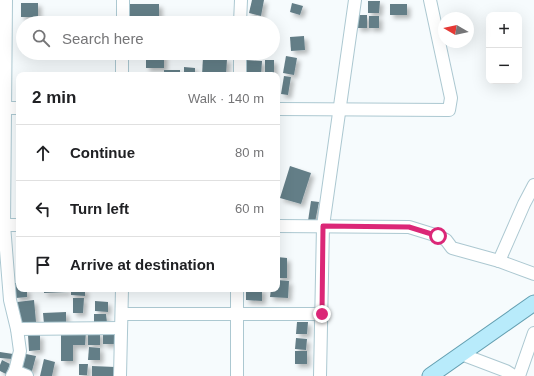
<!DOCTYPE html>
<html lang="en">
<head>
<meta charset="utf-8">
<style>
  body { margin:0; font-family:Helvetica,sans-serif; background:#f2f2f2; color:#202124 }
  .controls { position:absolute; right:12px; top:12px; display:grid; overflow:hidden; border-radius:8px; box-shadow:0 4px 16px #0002 }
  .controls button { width:36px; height:36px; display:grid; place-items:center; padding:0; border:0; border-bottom:1px solid #e0e0e0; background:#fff; color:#202124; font:20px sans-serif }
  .compass { position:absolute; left:438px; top:12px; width:36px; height:36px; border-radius:50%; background:#fff; box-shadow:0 4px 16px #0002; rotate:279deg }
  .stop { position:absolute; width:12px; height:12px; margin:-9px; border:3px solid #db2777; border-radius:50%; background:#fff }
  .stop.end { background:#db2777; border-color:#fff; box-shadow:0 1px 4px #0008 }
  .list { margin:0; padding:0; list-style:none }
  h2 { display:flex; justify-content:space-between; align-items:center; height:52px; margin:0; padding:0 16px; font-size:17px }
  h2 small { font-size:13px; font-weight:400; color:#757577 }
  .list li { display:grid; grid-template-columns:26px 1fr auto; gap:12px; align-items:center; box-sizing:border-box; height:56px; padding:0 16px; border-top:1px solid #e0e0e0 }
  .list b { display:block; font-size:15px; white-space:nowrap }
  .list em { font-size:13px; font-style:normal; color:#757577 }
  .icon { flex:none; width:22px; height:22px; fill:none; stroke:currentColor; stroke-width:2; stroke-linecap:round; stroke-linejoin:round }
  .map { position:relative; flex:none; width:534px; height:376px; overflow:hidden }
  .search { position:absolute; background:#fff; box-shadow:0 4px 16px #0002; left:16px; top:16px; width:264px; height:44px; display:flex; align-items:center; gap:10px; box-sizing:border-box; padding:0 14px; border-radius:22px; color:#757577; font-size:15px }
  .panel { position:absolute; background:#fff; box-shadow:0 4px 16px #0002; left:16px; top:72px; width:264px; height:220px; border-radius:8px }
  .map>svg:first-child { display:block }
</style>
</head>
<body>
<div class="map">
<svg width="534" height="376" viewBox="0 0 534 376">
  <defs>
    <filter id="shadow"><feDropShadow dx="3.5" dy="3.5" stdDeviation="2" flood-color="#0004"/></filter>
  </defs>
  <rect width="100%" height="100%" fill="#f6fbfd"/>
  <g fill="#647e87" filter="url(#shadow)">
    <polygon points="252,0 264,0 261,16 249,13"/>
    <polygon points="368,1 380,1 379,13 368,13"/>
    <rect x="21" y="3" width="17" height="14"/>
    <polygon points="292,3 303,6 300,15 290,12"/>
    <polygon points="130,4 159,4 159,18 129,18"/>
    <rect x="390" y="4" width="17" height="11"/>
    <rect x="357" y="15" width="10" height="13"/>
    <rect x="369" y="16" width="10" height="12"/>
    <polygon points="147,20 162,21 162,23 147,23"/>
    <polygon points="304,36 305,50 291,51 290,37"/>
    <rect x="146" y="53" width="18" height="15"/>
    <polygon points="286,56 297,58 294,75 283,73"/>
    <polygon points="203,58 227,59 226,75 202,75"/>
    <polygon points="246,60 262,61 261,75 245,75"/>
    <rect x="265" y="60" width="9" height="15"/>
    <polygon points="184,67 195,68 195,75 184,75"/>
    <rect x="164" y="70" width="16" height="5"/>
    <polygon points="284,76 291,77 288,95 281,94"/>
    <polygon points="290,166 311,173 301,204 280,198"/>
    <polygon points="311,201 319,202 315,222 308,221"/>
    <polygon points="277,257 287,258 287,278 277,278"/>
    <polygon points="277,280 289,281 288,298 270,297 271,289 277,289"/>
    <polygon points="14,283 19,283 19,289 27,289 27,297 16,298"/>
    <polygon points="44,289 67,289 67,292 44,293"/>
    <polygon points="71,289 85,289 85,296 71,295"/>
    <polygon points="246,289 262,289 262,301 246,300"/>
    <polygon points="73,298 84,298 83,313 73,313"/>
    <polygon points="34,300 36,322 19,324 17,302"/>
    <polygon points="95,301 108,302 108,312 95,311"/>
    <polygon points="66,312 66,323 44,324 43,313"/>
    <polygon points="94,314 106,314 107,323 94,324"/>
    <polygon points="297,322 308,322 307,334 296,334"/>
    <polygon points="61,331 86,331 85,345 73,345 73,361 61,361"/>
    <rect x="88" y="332" width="12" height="13"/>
    <rect x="103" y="332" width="12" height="12"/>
    <polygon points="28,335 40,335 40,350 29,351"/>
    <polygon points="296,338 307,339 306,350 295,349"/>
    <polygon points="89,347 100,348 100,360 88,360"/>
    <rect x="295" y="351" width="12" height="13"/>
    <polygon points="0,352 13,354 12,359 0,358"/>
    <polygon points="26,354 36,356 32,371 22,369"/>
    <polygon points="44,359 55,362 52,376 40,376"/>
    <polygon points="2,360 10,364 6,374 0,371 0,365"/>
    <polygon points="79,364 88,364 87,375 79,375"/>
    <polygon points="92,366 115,367 115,376 92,376"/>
  </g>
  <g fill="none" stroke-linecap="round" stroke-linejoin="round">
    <g stroke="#acc8d1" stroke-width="14">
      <g id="minor">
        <polyline points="6,0 4,225 10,300 17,329 20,351 15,371 12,376"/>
        <polyline points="123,23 123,0"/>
        <polyline points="240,23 241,0"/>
        <polyline points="240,53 240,75"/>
        <polyline points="122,75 122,53"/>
        <polyline points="0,108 19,108"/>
        <polyline points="277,109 449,110 451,98 430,0"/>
        <polyline points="0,225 19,225"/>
        <polyline points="277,226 409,227 438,236 446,240 452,248 499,261 534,274"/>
        <polyline points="499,261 524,204 534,185"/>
        <polyline points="122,314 321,314"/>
        <polyline points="17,329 121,328"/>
        <polyline points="461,354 506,371 514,376"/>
        <polyline points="15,371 27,376"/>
        <polyline points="120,376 122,289"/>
        <polyline points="237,376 237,289"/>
        <polyline points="320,376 323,226 355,0"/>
        <polyline points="519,376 534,333"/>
      </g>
    </g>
    <g stroke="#649fb1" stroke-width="17">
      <polyline id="major" points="430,376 534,303"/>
    </g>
    <use href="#minor" stroke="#fff" stroke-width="12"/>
    <use href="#major" stroke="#b8ebfb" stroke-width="15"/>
  </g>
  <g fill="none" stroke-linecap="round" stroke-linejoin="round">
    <polyline stroke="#db2777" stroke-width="5" points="322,314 323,226 409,227 438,236"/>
  </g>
</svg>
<div class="controls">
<button>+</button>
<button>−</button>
</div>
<svg class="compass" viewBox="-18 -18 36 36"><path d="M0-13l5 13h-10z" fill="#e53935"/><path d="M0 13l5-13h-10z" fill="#757577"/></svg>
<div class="stop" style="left:438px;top:236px"></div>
<div class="stop end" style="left:322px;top:314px"></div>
<div class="search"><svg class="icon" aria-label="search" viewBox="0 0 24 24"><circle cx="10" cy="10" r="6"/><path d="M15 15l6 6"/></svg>Search here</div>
<section class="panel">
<h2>2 min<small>Walk · 140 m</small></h2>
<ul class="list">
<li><svg class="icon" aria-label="ahead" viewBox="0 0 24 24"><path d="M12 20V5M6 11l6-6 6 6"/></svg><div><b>Continue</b></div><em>80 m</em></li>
<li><svg class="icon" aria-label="left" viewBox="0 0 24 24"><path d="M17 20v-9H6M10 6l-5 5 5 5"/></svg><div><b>Turn left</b></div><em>60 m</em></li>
<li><svg class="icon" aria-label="arrive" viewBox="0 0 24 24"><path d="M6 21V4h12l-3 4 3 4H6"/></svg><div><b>Arrive at destination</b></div></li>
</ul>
</section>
</div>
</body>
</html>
